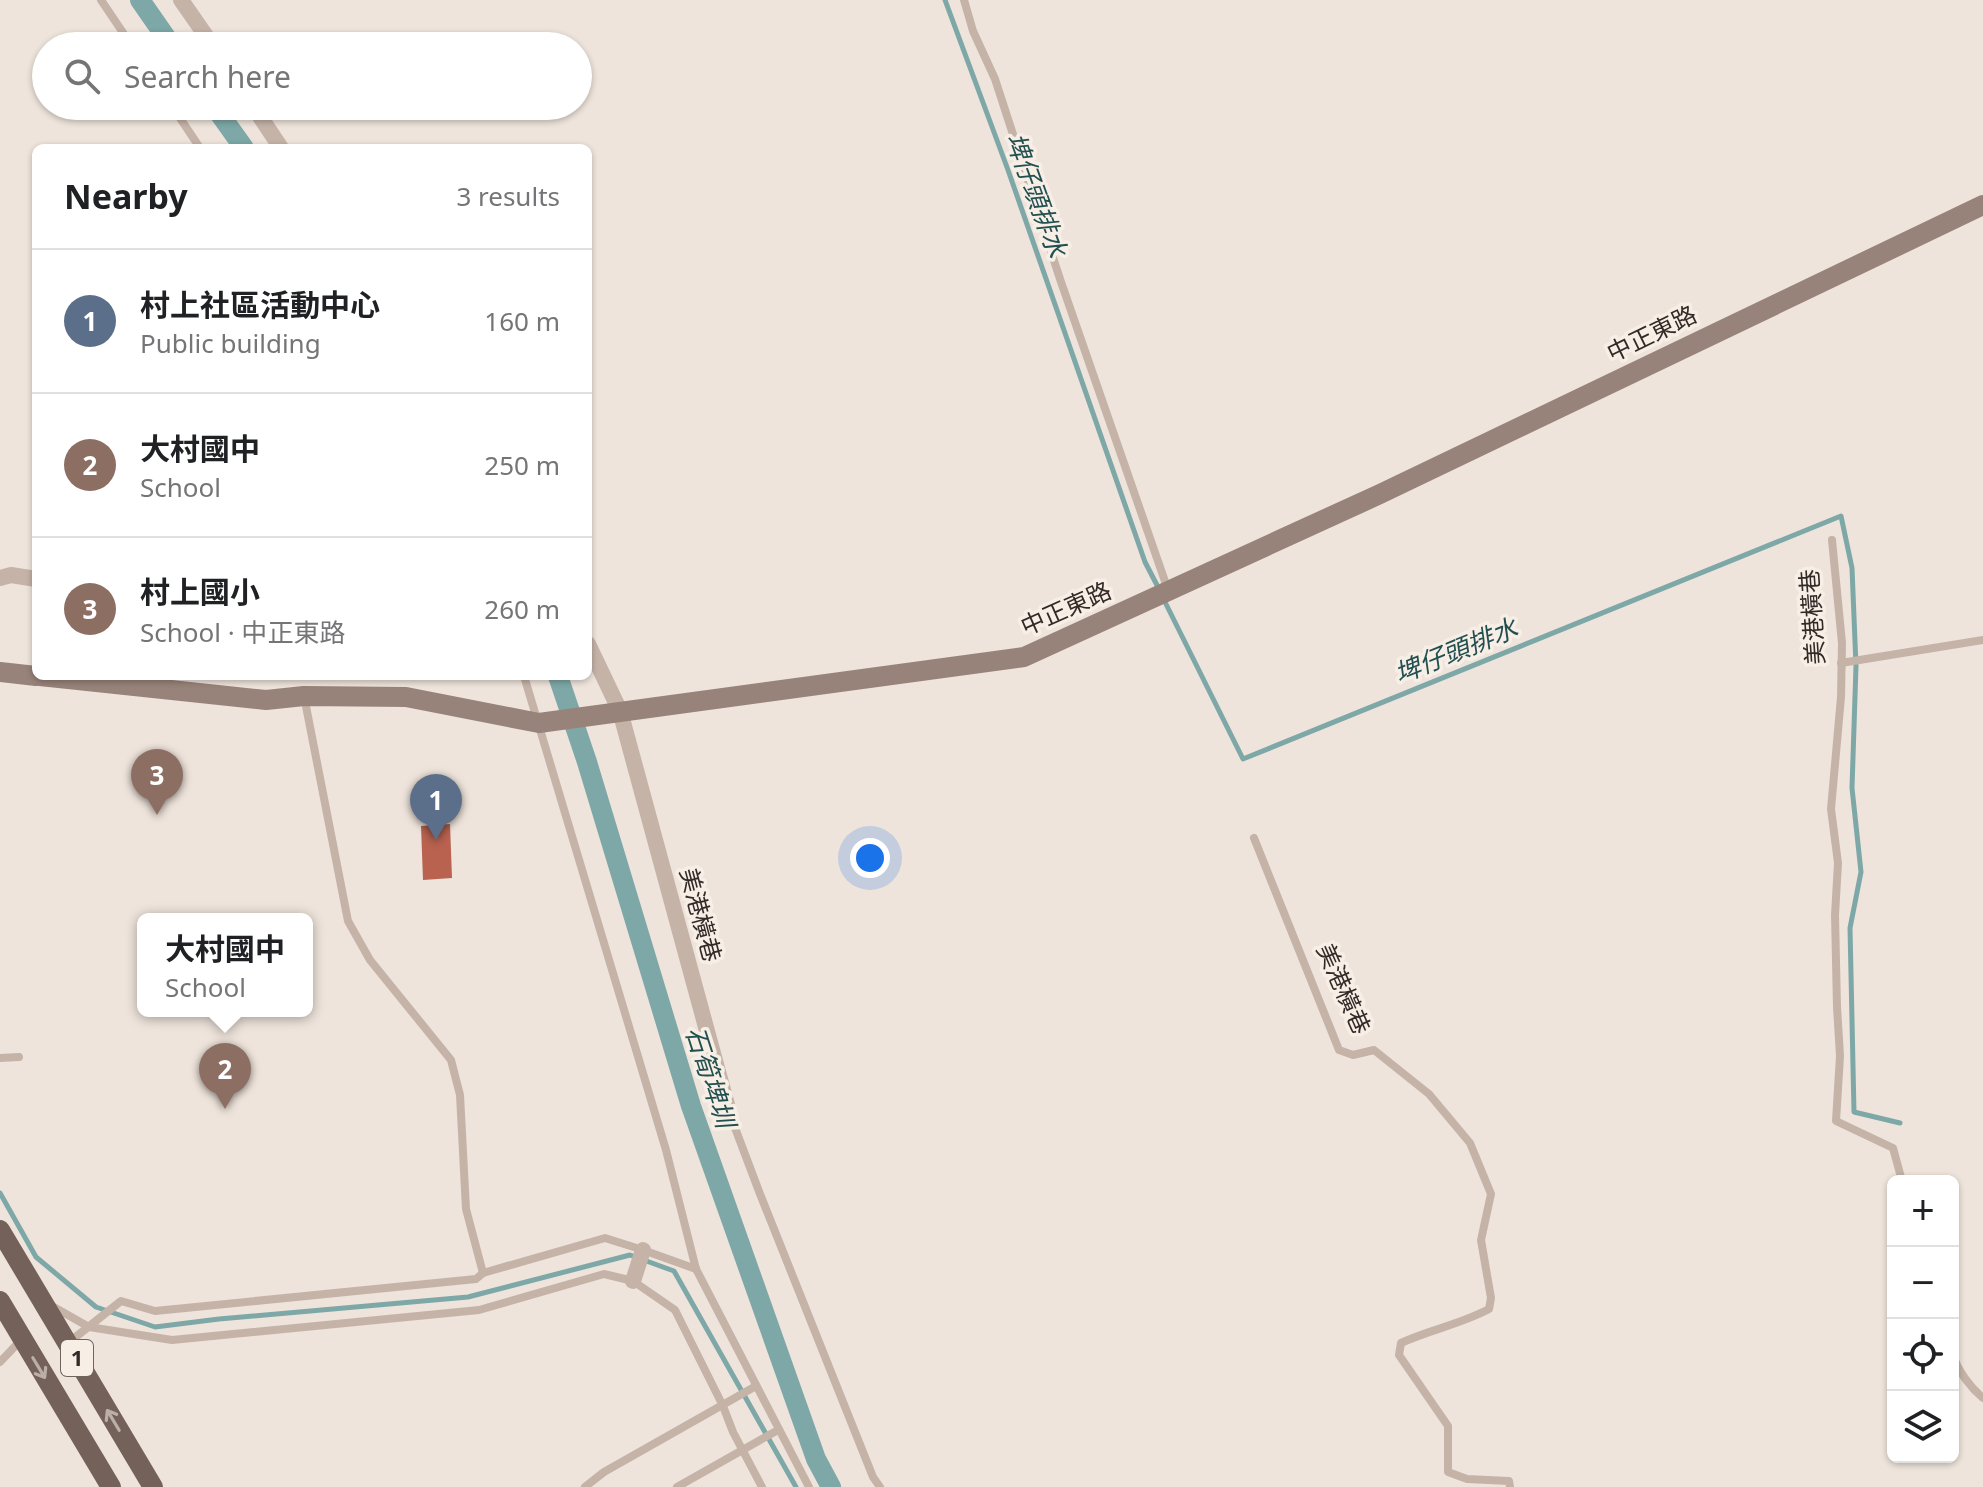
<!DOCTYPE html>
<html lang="en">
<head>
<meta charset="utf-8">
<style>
  body { margin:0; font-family:"Noto Sans","Noto Sans TC",sans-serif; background:#f6f6f6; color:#202124 }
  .controls { position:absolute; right:24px; bottom:24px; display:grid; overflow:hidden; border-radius:12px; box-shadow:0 2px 6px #0004 }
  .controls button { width:72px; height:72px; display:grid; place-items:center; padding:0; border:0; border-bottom:2px solid #e0e0e0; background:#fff; color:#202124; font:40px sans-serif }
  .you { position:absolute; left:870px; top:858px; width:28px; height:28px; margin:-20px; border:6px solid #fff; border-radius:50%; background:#1a73e8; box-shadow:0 0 0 12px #1a73e833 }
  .badge { display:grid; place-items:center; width:52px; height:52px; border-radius:50%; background:#224f4f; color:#fff; font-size:26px; font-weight:700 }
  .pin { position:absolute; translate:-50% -66px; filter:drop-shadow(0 2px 4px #0008) }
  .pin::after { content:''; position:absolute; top:42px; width:28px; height:24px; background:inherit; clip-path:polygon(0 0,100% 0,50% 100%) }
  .popup { position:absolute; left:137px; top:913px; width:176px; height:104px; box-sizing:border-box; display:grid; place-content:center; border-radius:12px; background:#fff; filter:drop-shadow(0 2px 6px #0005); font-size:26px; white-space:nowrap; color:#757577 }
  .popup b { font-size:30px; color:#202124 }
  .popup::after { content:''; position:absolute; left:50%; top:100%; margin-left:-16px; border:16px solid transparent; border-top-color:#fff }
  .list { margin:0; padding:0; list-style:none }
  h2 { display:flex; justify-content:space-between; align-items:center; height:104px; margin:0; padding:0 32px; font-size:34px }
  h2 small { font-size:26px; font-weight:400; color:#757577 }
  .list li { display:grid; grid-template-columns:52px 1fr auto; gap:24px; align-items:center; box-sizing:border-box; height:144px; padding:0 32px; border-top:2px solid #e0e0e0 }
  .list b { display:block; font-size:30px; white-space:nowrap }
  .list p { margin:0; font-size:26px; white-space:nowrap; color:#757577 }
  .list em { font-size:26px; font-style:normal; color:#757577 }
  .icon { flex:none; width:44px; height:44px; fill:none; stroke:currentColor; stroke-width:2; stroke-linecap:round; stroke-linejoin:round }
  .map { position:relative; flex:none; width:1983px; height:1487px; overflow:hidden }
  .search { position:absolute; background:#fff; box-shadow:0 2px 6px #0004; left:32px; top:32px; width:560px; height:88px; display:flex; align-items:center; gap:20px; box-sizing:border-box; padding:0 28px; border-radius:44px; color:#757577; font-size:30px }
  .panel { position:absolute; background:#fff; box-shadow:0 2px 6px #0004; left:32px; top:144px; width:560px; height:536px; border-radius:12px }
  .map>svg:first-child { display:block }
</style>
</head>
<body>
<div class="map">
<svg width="1983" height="1487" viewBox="0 0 1983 1487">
  <rect width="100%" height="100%" fill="#eee4db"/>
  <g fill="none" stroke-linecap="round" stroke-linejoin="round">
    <g stroke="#7da8a7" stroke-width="5">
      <polyline points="945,0 1008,170 1145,562 1159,589"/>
      <polyline points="1163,598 1243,759 1841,516 1852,568 1856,666 1852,788 1861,872 1850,928 1854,1112 1900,1123"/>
      <polyline points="0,1193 36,1257 96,1307 155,1327 219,1319 468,1297 630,1255 674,1271 796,1487"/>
    </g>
    <g stroke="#7da8a7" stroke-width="20">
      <polyline points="140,0 172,46"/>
      <polyline points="214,106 244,148"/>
      <polyline points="558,676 587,762 691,1106 816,1459 831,1487"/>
    </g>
  </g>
  <polygon fill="#b8624f" points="450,824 452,878 423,880 421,826"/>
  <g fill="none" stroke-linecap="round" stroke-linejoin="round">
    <g stroke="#c5b3a8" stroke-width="8">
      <polyline points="101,0 132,46"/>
      <polyline points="964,0 973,31 995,79 1060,279 1168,590"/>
      <polyline points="172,106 200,148"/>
      <polyline points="1832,540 1842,643 1841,697 1831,809 1838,863 1835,915 1837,1007 1840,1056 1836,1121 1893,1148 1902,1181"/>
      <polyline points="1841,663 1983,640"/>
      <polyline points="524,676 666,1150 696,1269 809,1487"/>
      <polyline points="304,696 348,921 370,960 451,1060 460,1095 466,1209 483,1273"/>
      <path d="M1254 838 1339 1050 1353 1055 1374 1050 1429 1094 1470 1143 1491 1194 1481 1240 1491 1298 1489 1309C1461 1324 1429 1330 1401 1343L1399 1355 1448 1426V1472L1467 1479 1509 1481 1510 1487"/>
      <polyline points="0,1058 19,1057"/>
      <polyline points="729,1112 760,1194 873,1477 880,1487"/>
      <polyline points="52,1306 89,1327 172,1340 479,1310 604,1274 633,1281 675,1310 723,1406 733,1432 762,1487"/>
      <polyline points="68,1343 121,1301 155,1311 476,1279 483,1273 605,1238 643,1250 696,1269"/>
      <path d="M1953 1355C1958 1371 1970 1387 1983 1398"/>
      <polyline points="0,1362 22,1339"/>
      <polyline points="585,1487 604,1472 756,1386"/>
      <polyline points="677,1487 778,1430"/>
    </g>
    <g stroke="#c5b3a8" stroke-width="16">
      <polyline points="181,0 213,46"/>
      <polyline points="253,106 281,148"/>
      <polyline points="0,578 11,575 36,579"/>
      <polyline points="588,644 620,711 729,1112"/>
      <polyline points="633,1281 643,1250"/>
    </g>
    <g stroke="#98837a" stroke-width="20">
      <polyline points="0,672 36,676"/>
      <polyline points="40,676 266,700 304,696 406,697 539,723 1024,657 1380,494 1983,205"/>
    </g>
    <g stroke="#73615a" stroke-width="20">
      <polyline points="0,1230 153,1487"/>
      <polyline points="0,1301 111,1487"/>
    </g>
  </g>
  <defs><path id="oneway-shaft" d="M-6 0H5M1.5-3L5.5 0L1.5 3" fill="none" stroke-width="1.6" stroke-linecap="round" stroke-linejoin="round" transform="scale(2)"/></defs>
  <g stroke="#bcafa7">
    <use href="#oneway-shaft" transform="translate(39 1368) rotate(59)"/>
    <use href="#oneway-shaft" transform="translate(113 1420) rotate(-121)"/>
  </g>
  <g text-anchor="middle" stroke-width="7" stroke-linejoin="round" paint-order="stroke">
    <rect fill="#f7eee6" stroke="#6e6560" stroke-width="2" x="61" y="1340" width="32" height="36" rx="6"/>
    <g font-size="22" font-weight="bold" fill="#332a27">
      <text x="77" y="1366">1</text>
    </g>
    <g font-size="24" fill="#332a27" stroke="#f7eee6">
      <text transform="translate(1652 334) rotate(-26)" y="8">中正東路</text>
      <text transform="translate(1066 609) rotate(-24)" y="8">中正東路</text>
      <text transform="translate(1813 617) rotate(-94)" y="8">美港橫巷</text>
      <text transform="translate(700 915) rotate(75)" y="8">美港橫巷</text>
      <text transform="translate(1343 989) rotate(66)" y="8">美港橫巷</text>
    </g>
    <g font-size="26" font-style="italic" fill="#224f4f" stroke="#f7eee6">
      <text transform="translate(1036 195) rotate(70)" y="9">埤仔頭排水</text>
      <text transform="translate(1456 651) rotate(-22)" y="9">埤仔頭排水</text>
      <text transform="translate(710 1077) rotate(72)" y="9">石筍埤圳</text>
    </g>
  </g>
</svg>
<div class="controls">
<button>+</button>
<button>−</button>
<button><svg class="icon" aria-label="locate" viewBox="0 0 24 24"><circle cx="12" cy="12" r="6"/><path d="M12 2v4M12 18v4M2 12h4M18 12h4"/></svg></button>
<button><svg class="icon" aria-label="layers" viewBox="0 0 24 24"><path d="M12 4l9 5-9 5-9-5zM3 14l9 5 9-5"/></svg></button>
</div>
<div class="you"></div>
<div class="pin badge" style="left:436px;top:840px;background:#5c6f8a">1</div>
<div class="pin badge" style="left:225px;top:1109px;background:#8d6e63">2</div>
<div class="popup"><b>大村國中</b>School</div>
<div class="pin badge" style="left:157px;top:815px;background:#8d6e63">3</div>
<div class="search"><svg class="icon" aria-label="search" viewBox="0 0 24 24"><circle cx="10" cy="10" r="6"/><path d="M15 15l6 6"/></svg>Search here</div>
<section class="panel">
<h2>Nearby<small>3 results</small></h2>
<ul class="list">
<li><span class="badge" style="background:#5c6f8a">1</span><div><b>村上社區活動中心</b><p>Public building</p></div><em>160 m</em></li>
<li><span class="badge" style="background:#8d6e63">2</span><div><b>大村國中</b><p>School</p></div><em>250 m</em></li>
<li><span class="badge" style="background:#8d6e63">3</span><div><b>村上國小</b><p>School · 中正東路</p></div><em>260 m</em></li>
</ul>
</section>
</div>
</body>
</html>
